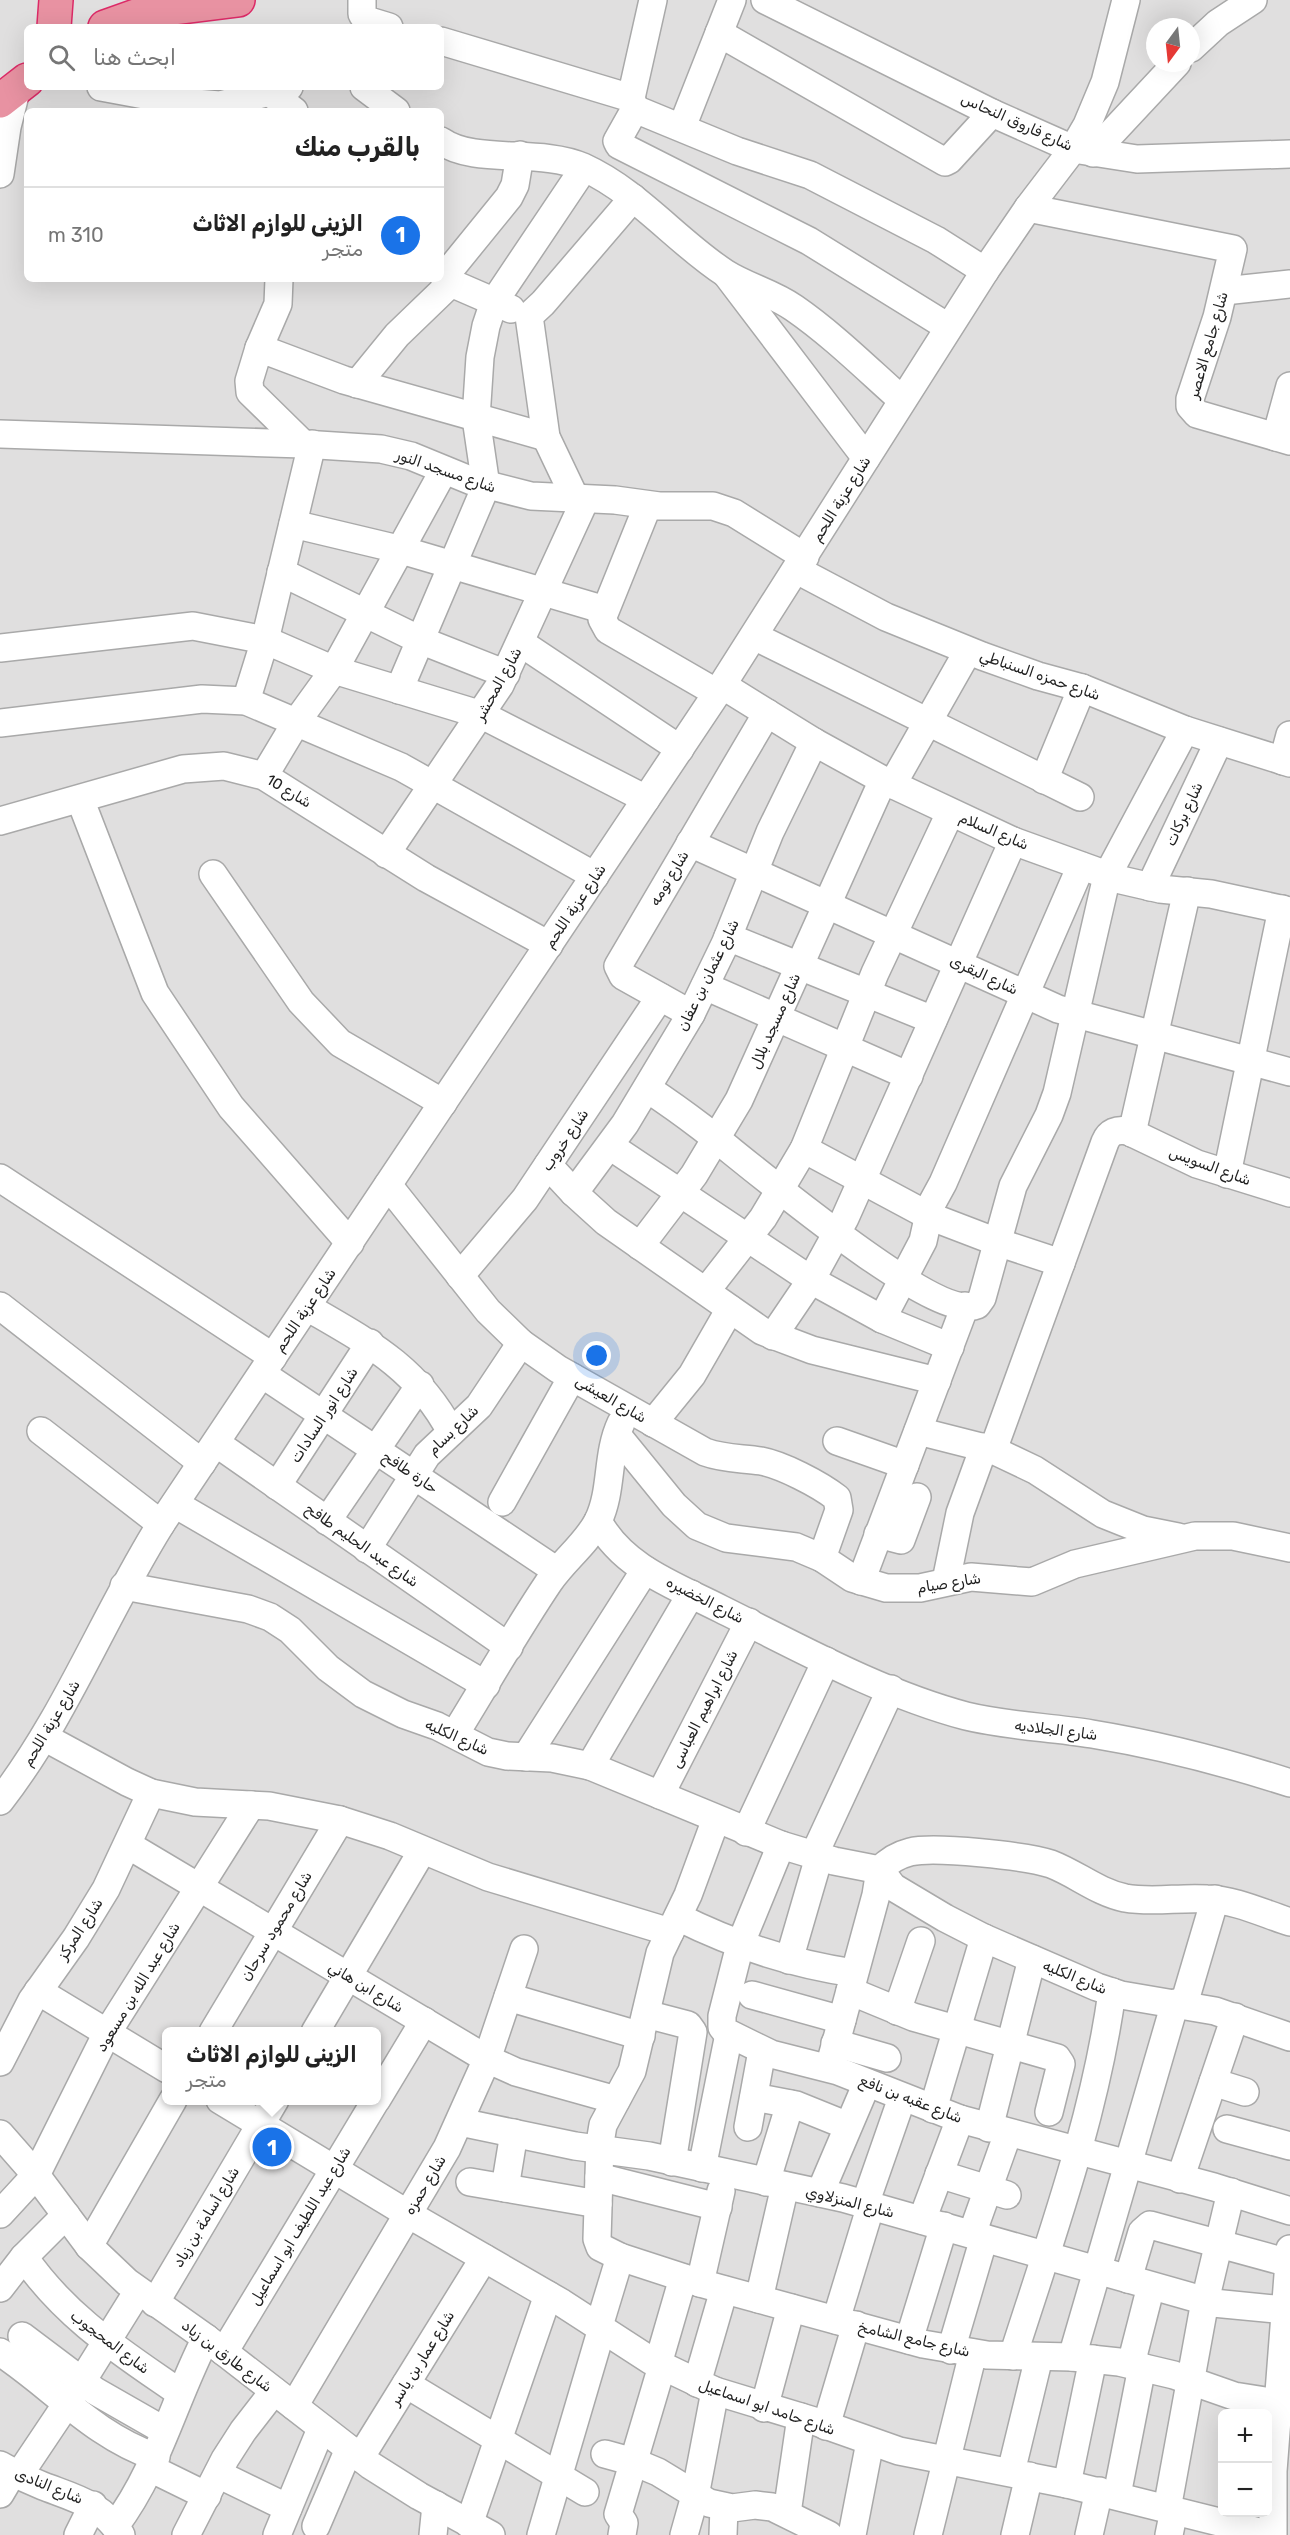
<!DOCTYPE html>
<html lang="ar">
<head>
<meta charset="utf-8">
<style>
  body { margin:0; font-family:Rubik,"Noto Sans Arabic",sans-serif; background:#f2f2f2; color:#222; direction:rtl }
  .controls { position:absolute; right:18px; bottom:18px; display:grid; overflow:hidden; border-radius:9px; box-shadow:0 6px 24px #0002 }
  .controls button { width:54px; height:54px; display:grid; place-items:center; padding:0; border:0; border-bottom:2px solid #e0e0e0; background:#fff; color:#222; font:30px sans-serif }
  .compass { position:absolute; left:1146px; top:18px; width:54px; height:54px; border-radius:50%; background:#fff; box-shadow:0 6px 24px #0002; rotate:195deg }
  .you { position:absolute; left:597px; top:1356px; width:21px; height:21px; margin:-15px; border:4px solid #fff; border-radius:50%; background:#1a73e8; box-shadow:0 0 0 9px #1a73e833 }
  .badge { display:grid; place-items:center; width:39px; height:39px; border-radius:50%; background:#1a73e8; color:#fff; font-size:20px; font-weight:700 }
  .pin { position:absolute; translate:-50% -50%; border:3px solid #fff; box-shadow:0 2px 6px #0006 }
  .popup { position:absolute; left:162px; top:2027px; width:219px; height:78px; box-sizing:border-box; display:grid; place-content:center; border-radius:9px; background:#fff; filter:drop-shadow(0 2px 4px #0005); font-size:20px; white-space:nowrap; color:#767676 }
  .popup b { font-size:22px; color:#222 }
  .popup::after { content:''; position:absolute; left:50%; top:100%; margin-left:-12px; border:12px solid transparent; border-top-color:#fff }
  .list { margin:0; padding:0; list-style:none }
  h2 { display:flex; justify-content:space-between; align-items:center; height:78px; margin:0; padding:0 24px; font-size:26px }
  h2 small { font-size:20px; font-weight:400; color:#767676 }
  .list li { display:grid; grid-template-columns:39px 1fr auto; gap:18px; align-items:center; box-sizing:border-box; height:96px; padding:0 24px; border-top:2px solid #e0e0e0 }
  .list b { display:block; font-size:22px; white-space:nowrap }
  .list p { margin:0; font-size:20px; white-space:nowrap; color:#767676 }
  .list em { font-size:20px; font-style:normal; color:#767676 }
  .icon { flex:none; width:33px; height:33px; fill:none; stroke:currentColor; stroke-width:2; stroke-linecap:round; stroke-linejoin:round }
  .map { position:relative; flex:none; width:1290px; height:2535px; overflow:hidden; direction:ltr }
  .search { position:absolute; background:#fff; box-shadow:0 6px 24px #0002; left:24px; top:24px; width:420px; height:66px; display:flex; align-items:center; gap:15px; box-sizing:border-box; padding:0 21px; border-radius:9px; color:#767676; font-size:22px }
  .panel { position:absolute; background:#fff; box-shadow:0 6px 24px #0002; left:24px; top:108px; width:420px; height:174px; border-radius:9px; direction:rtl }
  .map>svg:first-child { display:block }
</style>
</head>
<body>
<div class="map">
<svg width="1290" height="2535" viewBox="0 0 1290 2535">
  <rect width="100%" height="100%" fill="#f2efe9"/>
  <path fill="#e0dfdf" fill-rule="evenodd" d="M0 0H1290V2535H0ZM27 27H441V87H27ZM1155 27H1191V63H1155ZM27 111H441V279H27ZM167 2032H377V2100H167ZM1222 2414H1268V2512H1222Z"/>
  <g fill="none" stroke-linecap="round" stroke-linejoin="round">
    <g stroke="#a9a9a9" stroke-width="30">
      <g id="minor">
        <polyline points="362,0 362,14 366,20 389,27"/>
        <polyline points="765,0 992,113 1073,149 1137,159 1290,154"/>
        <polyline points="719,33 945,162 949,160 992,113"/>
        <polyline points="441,41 631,98 635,109 737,151 810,175 936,240 985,271"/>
        <polyline points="1191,48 1218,23 1253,0"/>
        <polyline points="101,87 182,102 220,105 289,87"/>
        <polyline points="364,87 396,111"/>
        <polyline points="268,91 294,111"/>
        <polyline points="631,98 653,0"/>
        <polyline points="635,109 617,141 619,145 809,241 948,327"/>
        <polyline points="682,127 732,0"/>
        <path d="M441 141C475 165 539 148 583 167 638 192 676 241 725 273 747 287 773 293 794 308 833 335 867 369 902 400"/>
        <polyline points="1093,153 1177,63"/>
        <polyline points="0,174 7,127 16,91"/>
        <polyline points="1028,208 1233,249 1217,317 1190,399 1190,406 1197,414 1290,441"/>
        <polyline points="727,275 866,458"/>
        <polyline points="444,277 509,197 515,185 520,155"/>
        <polyline points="1224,291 1290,284"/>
        <polyline points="259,348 278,304 279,279"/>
        <polyline points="357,384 397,335 451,283 511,309"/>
        <polyline points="0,434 303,444 381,449 411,456 472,481 531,496 615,500 659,506 713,506 734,513 805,557"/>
        <polyline points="1276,437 1290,386"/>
        <polyline points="303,444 250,392 249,381 259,348 344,380 546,437"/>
        <polyline points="576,500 546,437 529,316 543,303 633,198"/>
        <polyline points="648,505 602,619 608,630 717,693"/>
        <polyline points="293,524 398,549 605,610"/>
        <polyline points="797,570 886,617 982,656 1038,676 1082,688 1185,730 1290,763"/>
        <polyline points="281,572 420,640 506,674"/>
        <polyline points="754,636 1080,797"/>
        <polyline points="521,643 680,749"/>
        <polyline points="0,648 193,626 265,640 334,670 482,715 646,799"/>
        <polyline points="722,685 814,742 883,780 1013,841 1121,880 1160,889 1211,894 1290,911"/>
        <polyline points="399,690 486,486 476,418 480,357 486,326 494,302 584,168"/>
        <polyline points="246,701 265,640 312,444"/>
        <polyline points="0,723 202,699 246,701 401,767 595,876"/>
        <polyline points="1283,761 1290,735"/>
        <polyline points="264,776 297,721 334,670 444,470"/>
        <polyline points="1044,780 1082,688"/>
        <polyline points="892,785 968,651"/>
        <polyline points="80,799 155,993 231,1107 350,1243"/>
        <polyline points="0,821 183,769 224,766 264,776 426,878 549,945"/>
        <polyline points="690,843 1058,1009 1290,1072"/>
        <polyline points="386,854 500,685 585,500"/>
        <polyline points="213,874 301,1002 340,1043 443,1103"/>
        <polyline points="1150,887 1219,741"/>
        <polyline points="728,937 933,1020"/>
        <polyline points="705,986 909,1076"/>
        <polyline points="691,1014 623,976 618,966 767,713"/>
        <path d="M648 1089C666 1101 683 1113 700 1126 740 1156 934 1324 977 1305L982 1298 1013 1186 1049 1115 1057 1093 1107 876 1185 730"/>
        <polyline points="1132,1133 1187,891"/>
        <polyline points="610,1146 811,1280 882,1319 950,1347"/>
        <polyline points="804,1149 929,1216 997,1242 1061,1263"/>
        <polyline points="548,1165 574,1193 606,1222 762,1331 812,1350 937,1381"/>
        <polyline points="1227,1174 1282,909"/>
        <polyline points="0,1178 273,1357"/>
        <path d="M388 1185 488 1311 521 1343 558 1369 705 1452C724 1459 741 1458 761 1461 782 1465 819 1484 837 1498L839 1510 822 1558"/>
        <polyline points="574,1193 625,1124 691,1014 725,944 770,832 814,742"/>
        <polyline points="640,1246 694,1175 739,1100 883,780"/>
        <polyline points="460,1276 525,1199 660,997"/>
        <polyline points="706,1291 763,1218 804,1149 875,973 950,813"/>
        <polyline points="0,1306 202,1463"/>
        <path d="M307 1307C367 1342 417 1367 451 1432"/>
        <polyline points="882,1319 923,1241 931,1205 943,1183 1081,866"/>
        <polyline points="773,1336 811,1280 845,1218 1013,841"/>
        <polyline points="262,1374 557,1571"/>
        <polyline points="653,1423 692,1375 730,1309"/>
        <polyline points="41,1431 161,1524"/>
        <polyline points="918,1431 993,1450 1035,1470 1103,1514 1143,1530 1178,1537"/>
        <polyline points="617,1435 674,1505 697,1526 726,1538 796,1547 822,1558 852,1578 886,1588 920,1588 971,1577 1032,1582 1075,1564 1195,1536 1233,1536 1290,1548"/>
        <polyline points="837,1441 905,1465"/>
        <polyline points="216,1443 509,1647"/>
        <path d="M993 1450 1105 1142C1109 1132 1117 1129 1128 1131L1197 1164 1290 1193"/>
        <polyline points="277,1486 370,1343"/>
        <polyline points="502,1502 572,1377"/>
        <polyline points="175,1504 486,1685"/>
        <polyline points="327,1521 420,1385"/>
        <path d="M598 1521C623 1568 676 1586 721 1609 800 1648 880 1693 966 1716 1007 1726 1050 1727 1092 1734 1159 1745 1225 1762 1290 1783"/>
        <polyline points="878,1534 901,1540 917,1497"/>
        <polyline points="367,1549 427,1455 479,1406 521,1343"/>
        <polyline points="861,1581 965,1306"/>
        <polyline points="946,1581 960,1513 984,1447"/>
        <polyline points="124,1586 248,1609 270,1617 290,1630 328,1668 363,1694 403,1714 437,1726 488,1752 507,1756 552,1758 590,1766 781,1845 834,1861 880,1870"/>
        <path d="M455 1734C486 1684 516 1631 549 1582 564 1560 586 1544 598 1521 613 1490 606 1455 621 1423"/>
        <polyline points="44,1737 127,1782 151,1793 195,1802 269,1806 340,1820 390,1836 488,1877 670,1932"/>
        <polyline points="526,1757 645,1570"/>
        <polyline points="590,1766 691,1594"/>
        <polyline points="660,1795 749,1622"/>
        <path d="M0 1801C66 1716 104 1615 161 1524L717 693 985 271 1028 208 1073 149 1087 125 1105 82 1126 0"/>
        <polyline points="716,1819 688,1895 660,1953 632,2071 603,2125 600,2143 597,2239 600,2247 620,2257 700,2283 923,2344 987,2355 1072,2357 1119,2362 1174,2375 1234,2396 1278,2403"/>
        <polyline points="746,1832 826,1661"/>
        <polyline points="128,1845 487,2059 516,2072 616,2100"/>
        <polyline points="781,1845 740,1945 722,2016 722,2027 726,2032 771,2054 838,2071 960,2119 1214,2187 1290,2211"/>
        <polyline points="814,1855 891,1689"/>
        <polyline points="880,1870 893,1887 945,1918 984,1938 1097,1987 1121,1995 1215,2011 1290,2037"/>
        <path d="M880 1870C888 1861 898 1855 910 1852 934 1846 1027 1856 1051 1864 1077 1874 1097 1892 1125 1898 1153 1903 1179 1897 1207 1899 1236 1900 1262 1913 1290 1922"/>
        <path d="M678 1917C734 1945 792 1964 854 1973"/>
        <polyline points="789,1960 819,1857"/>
        <polyline points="38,1991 167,2069"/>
        <polyline points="850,1991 913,2017 1057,2058 1061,2064 1049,2112"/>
        <polyline points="752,1995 842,2020"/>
        <polyline points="508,1997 641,2036"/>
        <polyline points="1184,2004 1215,1899"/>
        <polyline points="897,2011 921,1941"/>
        <polyline points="646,2014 688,2025 693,2032 672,2162"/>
        <polyline points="213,2032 340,1820"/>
        <polyline points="315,2032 422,1851"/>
        <polyline points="835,2043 887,2058"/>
        <polyline points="0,2062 32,2000 76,1938 106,1889 151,1793"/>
        <polyline points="829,2068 876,1895 880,1870"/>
        <polyline points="1213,2082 1245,2092"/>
        <polyline points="754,2097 796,2105 848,2126"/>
        <polyline points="377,2099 424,2021"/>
        <polyline points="220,2100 408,2214 562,2303 650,2360 715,2391 814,2421 899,2451 1067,2484 1271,2535"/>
        <polyline points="933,2109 984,1938"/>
        <polyline points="460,2122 575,2146 649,2156 843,2198 1213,2303 1285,2310"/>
        <polyline points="748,2127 762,2051"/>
        <polyline points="989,2128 1032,1959"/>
        <polyline points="1227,2129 1290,2146"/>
        <polyline points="0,2134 36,2175 89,2246 127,2282 206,2338 370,2465 419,2496 491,2535"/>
        <polyline points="702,2168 729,2034"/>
        <polyline points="939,2174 1007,2195"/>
        <polyline points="599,2177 718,2207"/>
        <polyline points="1180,2179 1235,2017"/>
        <polyline points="470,2182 598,2204"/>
        <polyline points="766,2182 790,2104"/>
        <polyline points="505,2188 514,2133"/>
        <polyline points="820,2193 867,2083"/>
        <polyline points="865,2204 902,2098"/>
        <polyline points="0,2214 36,2175 107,2033 251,1805"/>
        <polyline points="922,2220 960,2119"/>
        <polyline points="972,2234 1008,2133"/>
        <polyline points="89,2246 173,2100"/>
        <path d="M24 2257C66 2318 121 2352 180 2393"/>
        <polyline points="1128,2279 1142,2232 1150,2225 1289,2263"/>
        <polyline points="700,2283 721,2191"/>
        <polyline points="0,2288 24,2257 66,2215"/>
        <polyline points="759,2299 785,2186"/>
        <polyline points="155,2303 275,2100"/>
        <polyline points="836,2320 871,2205"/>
        <polyline points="599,2326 620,2257"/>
        <polyline points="22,2336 95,2391 165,2431"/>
        <polyline points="909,2340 944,2226"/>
        <polyline points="951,2350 984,2238"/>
        <path d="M0 2352C53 2387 94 2436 156 2457"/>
        <polyline points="224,2352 376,2100"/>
        <path d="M1013 2356C1051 2237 1095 2117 1112 1992"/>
        <polyline points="1072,2357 1175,2003"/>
        <polyline points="658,2364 683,2278"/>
        <polyline points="1131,2364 1151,2286"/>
        <polyline points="697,2383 724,2290"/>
        <polyline points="406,2384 585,2492"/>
        <polyline points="294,2406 447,2148 487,2059 524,1949"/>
        <polyline points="764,2408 791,2308"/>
        <polyline points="826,2426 856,2325"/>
        <polyline points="605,2454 634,2462 658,2472 709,2503 732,2508 755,2505 772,2507 829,2535"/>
        <polyline points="360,2458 484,2258"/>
        <path d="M0 2465C14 2473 28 2480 43 2486 74 2498 102 2504 121 2535"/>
        <polyline points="150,2468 207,2496"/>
        <polyline points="1011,2472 1039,2357"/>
        <polyline points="218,2474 288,2508"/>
        <polyline points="19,2475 82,2381 138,2291"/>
        <polyline points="1067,2484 1093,2359"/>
        <polyline points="0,2494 13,2472"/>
        <polyline points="1117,2495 1142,2367"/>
        <polyline points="1167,2509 1205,2301 1231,2192"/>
        <polyline points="787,2513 801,2417"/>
        <polyline points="469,2524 548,2295"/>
        <path d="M115 2526C158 2469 174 2400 206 2338"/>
        <polyline points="316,2526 349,2449"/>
        <polyline points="78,2535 93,2505"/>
        <polyline points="186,2535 225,2459 243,2431 274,2391"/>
        <polyline points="277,2535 321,2429"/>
        <polyline points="433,2535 436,2505"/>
        <polyline points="541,2535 602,2328"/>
        <polyline points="622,2535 624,2523 618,2514 662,2366"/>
        <polyline points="684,2535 695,2496 715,2391"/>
        <polyline points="723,2535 724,2507"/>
        <polyline points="852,2535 870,2442"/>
        <polyline points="928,2535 973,2353"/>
        <polyline points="1015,2535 1029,2476"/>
        <polyline points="1089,2535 1099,2491"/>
        <polyline points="1169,2535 1174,2510"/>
        <polyline points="1273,2535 1273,2471 1290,2249"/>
      </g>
    </g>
    <g stroke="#dc2a67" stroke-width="36">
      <g id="highway">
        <polyline points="54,27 56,0"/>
        <polyline points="105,27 150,11 238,0"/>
        <polyline points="0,101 27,80"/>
      </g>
    </g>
    <use href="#minor" stroke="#fff" stroke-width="27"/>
    <use href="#highway" stroke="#e892a2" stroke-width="33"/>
  </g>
  <g text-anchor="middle" stroke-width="4.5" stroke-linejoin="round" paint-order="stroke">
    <g font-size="15" fill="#222" stroke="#fff">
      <text transform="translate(1017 122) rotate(24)" y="5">شارع فاروق النحاس</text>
      <text transform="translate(1208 345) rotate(-74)" y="5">شارع جامع الاعصر</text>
      <text transform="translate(446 471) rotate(19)" y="5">شارع مسجد النور</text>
      <text transform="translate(841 499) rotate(-58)" y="5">شارع عزبة اللحم</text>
      <text transform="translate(1040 675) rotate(19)" y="5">شارع حمزه السنباطي</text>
      <text transform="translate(498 684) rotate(-61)" y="5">شارع المحشر</text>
      <text transform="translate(289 791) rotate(31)" y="5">شارع 10</text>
      <text transform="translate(1184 814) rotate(-65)" y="5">شارع بركات</text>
      <text transform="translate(994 831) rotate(23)" y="5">شارع السلام</text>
      <text transform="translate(669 878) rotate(-59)" y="5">شارع تومه</text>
      <text transform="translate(575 906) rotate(-56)" y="5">شارع عزبة اللحم</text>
      <text transform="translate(708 975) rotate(-64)" y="5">شارع عثمان بن عفان</text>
      <text transform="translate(984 975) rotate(25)" y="5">شارع البقرى</text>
      <text transform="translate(775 1021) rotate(-66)" y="5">شارع مسجد بلال</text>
      <text transform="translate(565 1140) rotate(-56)" y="5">شارع خروب</text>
      <text transform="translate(1210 1166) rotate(20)" y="5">شارع السويس</text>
      <text transform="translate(305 1310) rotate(-56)" y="5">شارع عزبة اللحم</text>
      <text transform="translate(611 1399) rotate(30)" y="5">شارع العيشى</text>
      <text transform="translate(324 1415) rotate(-57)" y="5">شارع انور السادات</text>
      <text transform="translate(453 1430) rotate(-44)" y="5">شارع بسام</text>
      <text transform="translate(410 1472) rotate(34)" y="5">حارة طافح</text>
      <text transform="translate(362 1545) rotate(35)" y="5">شارع عبد الحليم طافح</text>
      <text transform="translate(949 1583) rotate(-9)" y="5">شارع صيام</text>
      <text transform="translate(705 1600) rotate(27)" y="5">شارع الخضيره</text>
      <text transform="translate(704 1709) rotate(-63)" y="5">شارع ابراهيم العباسى</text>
      <text transform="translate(51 1723) rotate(-59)" y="5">شارع عزبة اللحم</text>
      <text transform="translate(1056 1730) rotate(7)" y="5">شارع الجلاديه</text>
      <text transform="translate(457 1737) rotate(24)" y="5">شارع الكليه</text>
      <text transform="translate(276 1926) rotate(-59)" y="5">شارع محمود سرحان</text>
      <text transform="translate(80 1929) rotate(-57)" y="5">شارع المركز</text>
      <text transform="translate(1075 1977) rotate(22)" y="5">شارع الكليه</text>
      <text transform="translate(138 1987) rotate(-59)" y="5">شارع عبد الله بن مسعود</text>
      <text transform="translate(366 1987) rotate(31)" y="5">شارع ابن هاني</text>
      <text transform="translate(911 2099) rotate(21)" y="5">شارع عقبه بن نافع</text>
      <text transform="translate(425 2185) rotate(-59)" y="5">شارع حمزه</text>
      <text transform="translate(850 2202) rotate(14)" y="5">شارع المنزلاوي</text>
      <text transform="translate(206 2217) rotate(-59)" y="5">شارع أسامة بن زياد</text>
      <text transform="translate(300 2226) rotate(-59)" y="5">شارع عبد اللطيف ابو اسماعيل</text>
      <text transform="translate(914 2339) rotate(13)" y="5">شارع جامع الشامخ</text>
      <text transform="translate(110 2342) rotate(37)" y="5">شارع المحجوب</text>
      <text transform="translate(227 2356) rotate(37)" y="5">شارع طارق بن زياد</text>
      <text transform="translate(422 2358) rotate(-58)" y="5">شارع عمار بن ياسر</text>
      <text transform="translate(767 2407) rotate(19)" y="5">شارع حامد ابو اسماعيل</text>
      <text transform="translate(49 2486) rotate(22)" y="5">شارع النادى</text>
    </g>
  </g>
</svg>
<div class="controls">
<button>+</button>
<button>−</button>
</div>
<svg class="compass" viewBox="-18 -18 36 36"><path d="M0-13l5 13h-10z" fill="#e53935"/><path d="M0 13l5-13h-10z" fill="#767676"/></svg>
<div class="you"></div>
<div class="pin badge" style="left:272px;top:2147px">1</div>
<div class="popup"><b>الزينى للوازم الاثاث</b>متجر</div>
<div class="search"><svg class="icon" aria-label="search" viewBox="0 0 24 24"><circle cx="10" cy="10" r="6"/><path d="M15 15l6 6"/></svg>ابحث هنا</div>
<section class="panel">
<h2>بالقرب منك<small></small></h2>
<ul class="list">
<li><span class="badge">1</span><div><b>الزينى للوازم الاثاث</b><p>متجر</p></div><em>310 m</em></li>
</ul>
</section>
</div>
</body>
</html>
